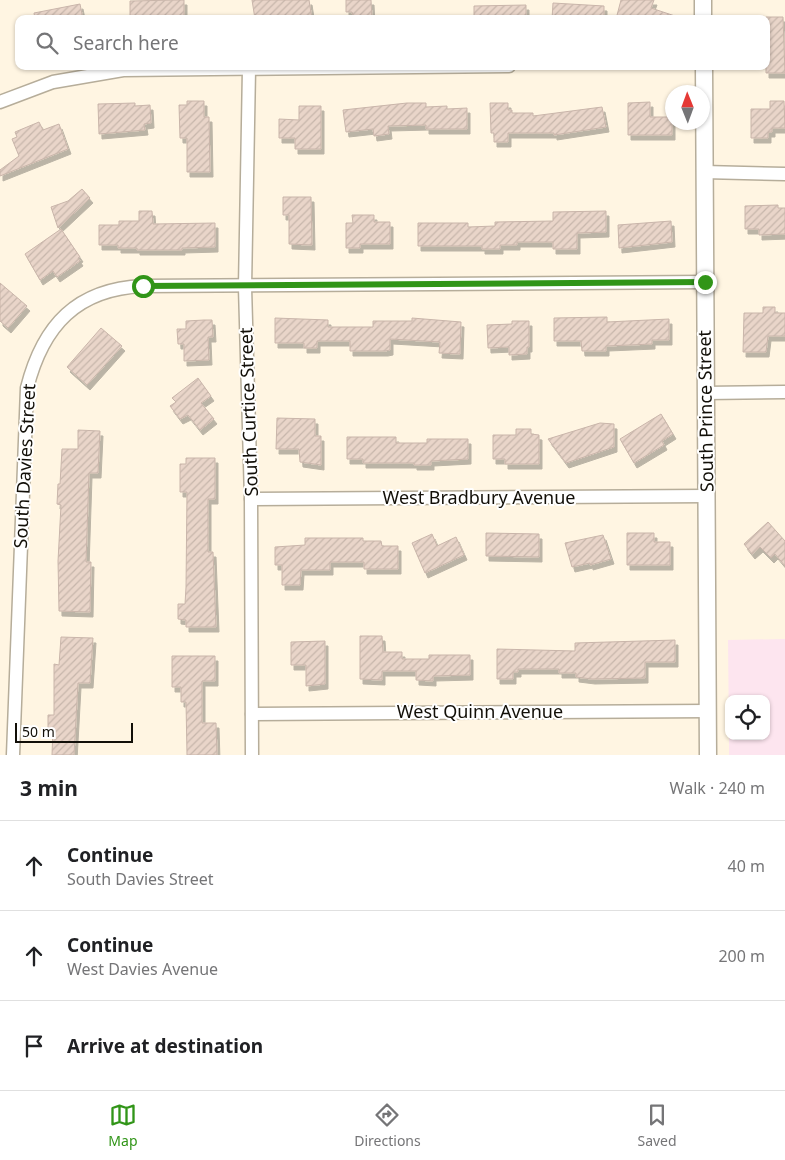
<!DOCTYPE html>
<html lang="en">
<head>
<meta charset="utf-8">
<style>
  body { margin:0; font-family:"Noto Sans",sans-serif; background:#f2f2f2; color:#202124 }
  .controls { position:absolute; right:15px; bottom:15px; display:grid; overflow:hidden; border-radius:10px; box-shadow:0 1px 4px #0004 }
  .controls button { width:45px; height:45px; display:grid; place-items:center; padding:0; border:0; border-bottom:1px solid #e0e0e0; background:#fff; color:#202124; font:25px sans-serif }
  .compass { position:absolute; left:665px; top:85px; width:45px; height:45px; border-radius:50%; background:#fff; box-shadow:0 1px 4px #0004; rotate:359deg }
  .scale { position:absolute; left:15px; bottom:12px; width:118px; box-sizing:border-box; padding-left:5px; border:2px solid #120f08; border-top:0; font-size:14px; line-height:18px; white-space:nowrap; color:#120f08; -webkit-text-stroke:4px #fff; paint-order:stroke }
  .stop { position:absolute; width:15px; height:15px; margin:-11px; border:4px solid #319518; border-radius:50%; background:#fff }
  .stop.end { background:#319518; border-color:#fff; box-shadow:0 1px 5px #0008 }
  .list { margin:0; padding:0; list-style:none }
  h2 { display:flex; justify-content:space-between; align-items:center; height:65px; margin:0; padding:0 20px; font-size:21px }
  h2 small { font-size:16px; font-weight:400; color:#757577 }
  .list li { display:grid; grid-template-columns:32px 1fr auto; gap:15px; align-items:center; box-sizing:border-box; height:90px; padding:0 20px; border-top:1px solid #e0e0e0 }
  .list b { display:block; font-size:19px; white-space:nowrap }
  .list p { margin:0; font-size:16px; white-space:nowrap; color:#757577 }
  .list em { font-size:16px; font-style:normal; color:#757577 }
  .icon { flex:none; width:28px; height:28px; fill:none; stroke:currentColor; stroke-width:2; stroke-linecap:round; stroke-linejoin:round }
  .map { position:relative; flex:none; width:785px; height:755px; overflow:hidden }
  .search { position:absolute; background:#fff; box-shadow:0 1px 4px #0004; left:15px; right:15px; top:15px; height:55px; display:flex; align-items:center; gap:12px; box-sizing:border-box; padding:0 18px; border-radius:10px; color:#757577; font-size:19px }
  .sheet { height:335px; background:#fff }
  nav { display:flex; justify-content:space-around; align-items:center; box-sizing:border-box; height:70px; border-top:1px solid #e0e0e0; background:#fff; font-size:14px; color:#757577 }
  nav a { display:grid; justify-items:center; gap:2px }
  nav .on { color:#319518 }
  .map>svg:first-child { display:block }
</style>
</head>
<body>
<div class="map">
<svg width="785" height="755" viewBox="0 0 785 755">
  <defs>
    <pattern id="building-hatch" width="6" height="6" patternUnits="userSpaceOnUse" patternTransform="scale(1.25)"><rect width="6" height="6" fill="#e9d5c9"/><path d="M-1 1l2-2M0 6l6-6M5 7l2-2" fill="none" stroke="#c7b6ab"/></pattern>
    <filter id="shadow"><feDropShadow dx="3" dy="5" stdDeviation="0" flood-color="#0004"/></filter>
  </defs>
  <rect width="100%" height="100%" fill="#fff5e2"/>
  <polygon fill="#fde5ef" points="785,639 785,755 729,755 729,736 766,736 766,699 729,699 729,736 728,640"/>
  <g fill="url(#building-hatch)" stroke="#c9b5aa" filter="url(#shadow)">
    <polygon points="177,0 184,0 184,19 130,19 130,1"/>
    <polygon points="252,0 309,0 312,19 255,19"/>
    <polygon points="346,0 371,0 372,19 354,19 352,12 346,12"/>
    <polygon points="621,0 654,0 651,8 675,16 675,19 616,19"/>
    <polygon points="553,3 604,6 604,19 552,19"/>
    <polygon points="80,4 83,19 35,19 34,13"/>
    <polygon points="526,5 526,19 474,19 474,6"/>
    <polygon points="766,17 783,17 785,73 766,73"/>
    <polygon points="187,101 204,101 204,117 209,117 210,172 187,172 187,138 180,138 179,105 187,105"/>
    <polygon points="770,101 784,101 785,128 772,128 772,132 768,132 768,138 751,138 751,109 770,109"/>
    <polygon points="650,102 650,117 672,117 672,135 628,135 628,103"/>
    <polygon points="135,103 135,106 150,105 151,123 144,124 145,130 99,134 98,104"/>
    <polygon points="407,103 426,103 426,107 447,106 447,109 467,108 467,129 426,129 426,125 388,126 389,134 374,136 373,129 346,132 343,110"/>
    <polygon points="490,103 508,103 508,110 512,110 512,113 533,113 533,116 602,107 606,127 554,135 554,133 508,133 508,142 494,142 494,133 491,133"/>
    <polygon points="299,106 321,106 321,149 295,149 295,138 279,138 279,119 299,120"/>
    <polygon points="39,122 43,130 59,124 68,149 0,176 0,170 19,156 12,139 17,137 15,132"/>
    <polygon points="82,189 90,198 58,228 51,207 68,201"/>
    <polygon points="283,197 311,197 312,245 289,244 289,215 283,215"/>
    <polygon points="778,205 778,208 785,208 785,234 759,235 759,229 745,229 745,206"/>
    <polygon points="139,211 152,211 153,224 215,223 215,247 182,248 182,250 137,250 137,248 118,248 118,245 99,245 99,225 119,225 119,221 139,221"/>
    <polygon points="606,211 606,232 577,233 577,249 553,249 553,242 517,242 517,245 500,245 500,249 482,249 482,246 418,246 418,223 468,223 468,227 495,226 495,222 553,221 553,212"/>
    <polygon points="352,215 374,215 374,222 390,222 390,244 360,244 360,248 346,248 346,223 353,223"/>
    <polygon points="671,221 672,242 619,248 618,225"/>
    <polygon points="61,229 80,257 78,258 80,261 57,277 53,271 40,280 25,254"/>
    <polygon points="0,283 27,306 8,328 0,321"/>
    <polygon points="763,307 775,307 775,313 785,313 785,336 768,336 766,352 743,352 744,313 763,313"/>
    <polygon points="607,317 607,322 669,319 669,340 652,340 652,344 606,346 606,351 582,351 581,341 554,341 554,318"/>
    <polygon points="275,318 328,320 328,327 373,327 373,321 412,321 412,318 461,322 460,354 439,353 440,342 390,339 390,350 385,351 350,351 350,341 317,341 317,348 304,348 304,343 275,343"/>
    <polygon points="204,320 212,320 213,337 208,337 209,360 184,361 184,344 178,344 177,329 186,329 186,321"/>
    <polygon points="512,321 529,321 529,347 527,347 527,354 509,355 509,347 488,348 487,325 512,324"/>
    <polygon points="101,328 122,346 87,385 67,367"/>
    <polygon points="198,378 211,396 201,403 214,419 200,430 188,415 180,419 170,406 176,402 172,398"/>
    <polygon points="661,414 673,434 662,441 664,445 634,463 620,439"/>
    <polygon points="277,418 315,419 315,436 321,436 321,465 300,462 299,449 276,449"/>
    <polygon points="600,423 614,424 614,447 566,463 548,439"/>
    <polygon points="516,429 531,429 531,434 539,435 539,464 505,464 505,459 493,459 493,435 516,435"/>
    <polygon points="78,430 100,431 98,473 89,473 86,562 91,562 90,612 59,611 58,561 61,505 57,504 58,484 60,484 62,449 78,449"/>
    <polygon points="347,437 396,437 396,443 427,443 427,439 468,439 468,459 431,461 431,465 414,465 414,463 363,463 363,459 347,459"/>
    <polygon points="186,458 215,458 215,499 208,499 208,552 213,552 216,627 186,627 186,620 178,619 178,604 185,604 186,587 187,492 180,492 180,464 186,464"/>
    <polygon points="768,522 785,541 785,566 775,554 771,558 760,547 752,554 744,544"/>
    <polygon points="486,533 539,534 539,557 486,556"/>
    <polygon points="627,533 654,533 654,542 670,542 670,565 627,565"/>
    <polygon points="432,534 437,546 456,537 464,555 425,573 412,543"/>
    <polygon points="603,535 611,559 590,565 590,563 572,567 565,543"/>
    <polygon points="305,538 363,538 363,541 381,541 382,546 398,546 398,569 364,569 364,562 330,562 330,570 301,570 300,585 282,585 282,565 275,565 275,547 305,545"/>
    <polygon points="360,636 382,636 383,652 402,652 402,659 429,659 429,655 470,655 470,675 433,676 433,681 416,680 416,671 382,671 382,680 360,679"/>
    <polygon points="61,637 93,638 90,683 78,683 74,755 52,755 53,728 48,728 48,715 54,715 54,664 59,665"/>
    <polygon points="675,640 675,662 645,662 645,678 592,679 576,677 576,673 559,673 559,669 518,669 518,672 513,672 513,679 497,679 497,649 575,651 575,643"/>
    <polygon points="325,641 325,684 306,686 306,665 291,665 291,642"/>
    <polygon points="172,656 215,656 215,681 202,681 202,723 216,723 217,755 187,755 186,702 181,702 181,687 172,687"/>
  </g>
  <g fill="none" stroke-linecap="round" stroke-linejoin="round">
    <g stroke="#b6ad9a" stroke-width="15">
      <g id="minor">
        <polyline points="249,69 245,287 251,499 252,755"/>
        <polyline points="0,102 53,82 123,70 509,66"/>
        <polyline points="704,172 785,174"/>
        <polyline points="705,393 785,392"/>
        <polyline points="251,499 707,496"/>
        <polyline points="252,714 709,711"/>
        <path d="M13 755 27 388C43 325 77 289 143 286L705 282"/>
      </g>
    </g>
    <g stroke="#b6ad9a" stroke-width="19">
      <g id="tertiary">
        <polyline points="703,0 703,19"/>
        <polyline points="704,66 708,755"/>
      </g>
    </g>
    <use href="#minor" stroke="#fff" stroke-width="12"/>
    <use href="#tertiary" stroke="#fff" stroke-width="16"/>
  </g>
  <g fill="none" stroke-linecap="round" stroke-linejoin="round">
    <polyline stroke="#319518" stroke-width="6" points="143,286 705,282"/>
  </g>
  <g text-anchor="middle" stroke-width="4" stroke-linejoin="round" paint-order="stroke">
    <g font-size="18" fill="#120f08" stroke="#fff">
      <text transform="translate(706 411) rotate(-91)" y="6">South Prince Street</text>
      <text transform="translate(249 412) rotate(-92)" y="6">South Curtice Street</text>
      <text transform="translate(25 466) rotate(-87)" y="6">South Davies Street</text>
      <text x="479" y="504">West Bradbury Avenue</text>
      <text x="480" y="718">West Quinn Avenue</text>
    </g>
  </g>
</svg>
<div class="controls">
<button><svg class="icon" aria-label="locate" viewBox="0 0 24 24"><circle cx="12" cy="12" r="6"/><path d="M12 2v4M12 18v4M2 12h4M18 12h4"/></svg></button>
</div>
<svg class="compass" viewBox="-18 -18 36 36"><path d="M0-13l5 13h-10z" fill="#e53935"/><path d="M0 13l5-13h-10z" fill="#757577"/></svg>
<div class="scale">50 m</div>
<div class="stop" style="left:143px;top:286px"></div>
<div class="stop end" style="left:705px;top:282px"></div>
<div class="search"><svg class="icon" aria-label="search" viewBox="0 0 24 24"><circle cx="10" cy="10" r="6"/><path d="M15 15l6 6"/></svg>Search here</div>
</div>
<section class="sheet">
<h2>3 min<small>Walk · 240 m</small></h2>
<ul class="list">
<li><svg class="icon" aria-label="ahead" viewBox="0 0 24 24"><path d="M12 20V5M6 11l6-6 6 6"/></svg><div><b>Continue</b><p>South Davies Street</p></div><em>40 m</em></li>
<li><svg class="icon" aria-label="ahead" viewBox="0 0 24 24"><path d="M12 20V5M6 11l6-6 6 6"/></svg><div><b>Continue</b><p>West Davies Avenue</p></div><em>200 m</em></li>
<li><svg class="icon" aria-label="arrive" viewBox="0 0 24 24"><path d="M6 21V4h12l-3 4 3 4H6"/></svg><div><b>Arrive at destination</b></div></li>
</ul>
</section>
<nav>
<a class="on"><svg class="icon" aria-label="map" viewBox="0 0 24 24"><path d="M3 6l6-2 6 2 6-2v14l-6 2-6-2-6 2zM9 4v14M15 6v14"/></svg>Map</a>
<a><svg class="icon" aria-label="directions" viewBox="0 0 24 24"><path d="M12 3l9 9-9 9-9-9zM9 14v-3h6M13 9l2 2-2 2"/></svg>Directions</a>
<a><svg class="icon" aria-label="saved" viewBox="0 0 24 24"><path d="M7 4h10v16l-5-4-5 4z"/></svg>Saved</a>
</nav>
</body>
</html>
